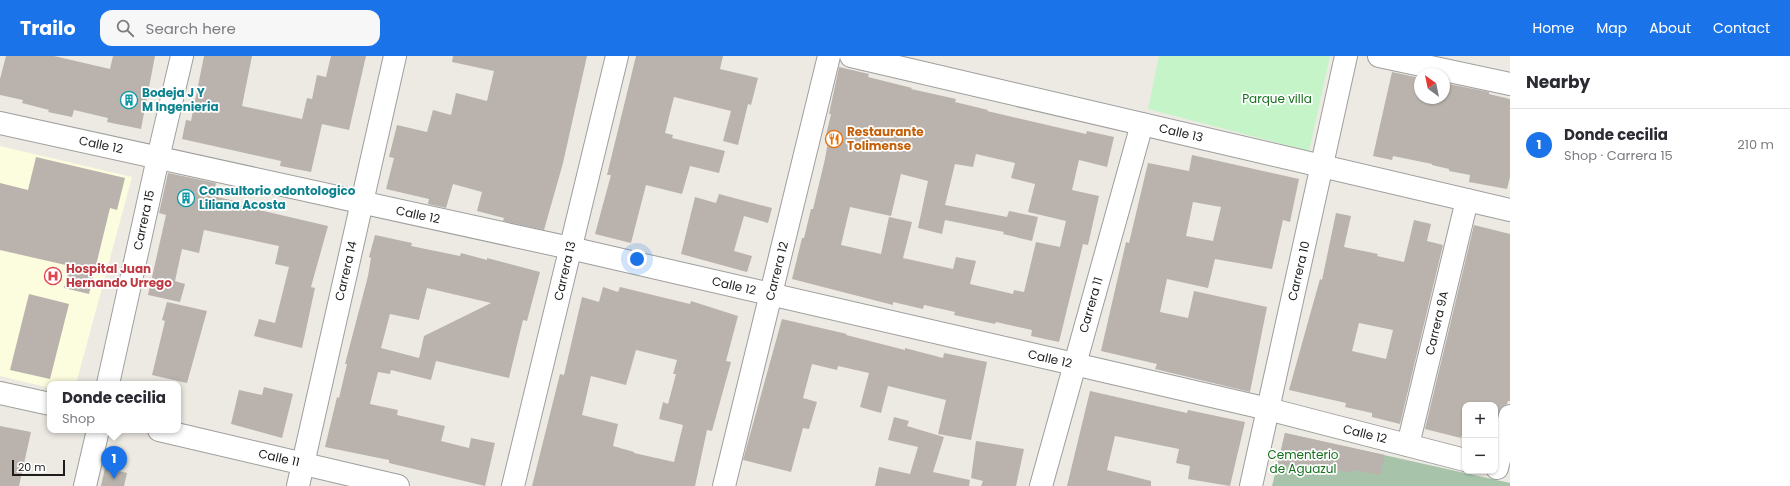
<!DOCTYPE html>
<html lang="en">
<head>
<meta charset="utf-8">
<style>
  body { margin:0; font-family:Poppins,sans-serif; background:#f7f7f7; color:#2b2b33 }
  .controls { position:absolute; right:12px; bottom:12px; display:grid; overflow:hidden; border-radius:8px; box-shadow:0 1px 3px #0004 }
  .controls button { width:36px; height:36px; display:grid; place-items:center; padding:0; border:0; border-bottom:1px solid #e1e1e2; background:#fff; color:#2b2b33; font:20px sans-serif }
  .compass { position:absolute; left:1414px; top:12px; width:36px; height:36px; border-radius:50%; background:#fff; box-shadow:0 1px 3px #0004; rotate:327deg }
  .scale { position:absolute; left:12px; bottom:10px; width:53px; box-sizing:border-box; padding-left:4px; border:2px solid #1d1d1d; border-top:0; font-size:11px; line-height:14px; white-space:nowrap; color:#1d1d1d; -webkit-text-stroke:3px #fff; paint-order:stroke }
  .you { position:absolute; left:637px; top:203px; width:14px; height:14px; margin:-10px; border:3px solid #fff; border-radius:50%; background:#1a73e8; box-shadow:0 0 0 6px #1a73e833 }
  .badge { display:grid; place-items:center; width:26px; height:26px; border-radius:50%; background:#1a73e8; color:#fff; font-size:13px; font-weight:700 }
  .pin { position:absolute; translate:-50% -33px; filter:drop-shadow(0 1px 2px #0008) }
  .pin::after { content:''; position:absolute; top:21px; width:14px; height:12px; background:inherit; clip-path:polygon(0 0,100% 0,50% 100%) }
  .popup { position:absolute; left:47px; top:325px; width:134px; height:52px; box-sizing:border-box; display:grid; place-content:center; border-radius:8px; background:#fff; filter:drop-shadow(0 1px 3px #0005); font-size:13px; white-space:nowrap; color:#7c7c81 }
  .popup b { font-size:15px; color:#2b2b33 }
  .popup::after { content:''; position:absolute; left:50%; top:100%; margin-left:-8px; border:8px solid transparent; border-top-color:#fff }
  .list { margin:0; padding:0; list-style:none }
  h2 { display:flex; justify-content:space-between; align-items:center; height:52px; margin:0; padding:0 16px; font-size:17px }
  h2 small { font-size:13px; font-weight:400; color:#7c7c81 }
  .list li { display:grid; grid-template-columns:26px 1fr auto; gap:12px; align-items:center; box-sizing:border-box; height:72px; padding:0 16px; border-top:1px solid #e1e1e2 }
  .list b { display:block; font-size:15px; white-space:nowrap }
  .list p { margin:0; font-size:13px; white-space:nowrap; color:#7c7c81 }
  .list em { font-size:13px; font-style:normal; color:#7c7c81 }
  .icon { flex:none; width:22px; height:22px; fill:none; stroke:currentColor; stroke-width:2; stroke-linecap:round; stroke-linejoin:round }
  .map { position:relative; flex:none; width:1510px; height:430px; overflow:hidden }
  header { display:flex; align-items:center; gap:24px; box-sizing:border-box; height:56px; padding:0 20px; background:#1a73e8; color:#fff }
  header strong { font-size:19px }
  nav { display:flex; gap:22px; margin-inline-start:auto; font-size:14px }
  .search { width:280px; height:36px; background:#f7f7f7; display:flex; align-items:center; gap:10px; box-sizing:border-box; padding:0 14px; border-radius:12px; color:#7c7c81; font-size:15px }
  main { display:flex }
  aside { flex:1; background:#fff }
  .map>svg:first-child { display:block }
</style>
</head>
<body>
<header>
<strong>Trailo</strong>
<div class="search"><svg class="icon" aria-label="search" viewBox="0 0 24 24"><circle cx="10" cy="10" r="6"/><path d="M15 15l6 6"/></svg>Search here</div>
<nav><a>Home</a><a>Map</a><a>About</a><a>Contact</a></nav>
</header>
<main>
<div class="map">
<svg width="1510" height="430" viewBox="0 0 1510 430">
  <rect width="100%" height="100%" fill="#edeae3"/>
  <polygon fill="#fcfcde" points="0,90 132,121 76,328 50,328 50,332 0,320"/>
  <polygon fill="#a7c4ab" points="1285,377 1510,427 1510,430 1272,430"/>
  <polygon fill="#c4f4c7" points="1159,0 1330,0 1309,95 1148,53"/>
  <g fill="#bab3ad" fill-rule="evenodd">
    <polygon points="6,0 54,0 110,13 113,0 155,0 141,73 107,66 108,62 74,54 72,61 48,56 49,54 22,47 23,44 0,39 0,23"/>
    <polygon points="204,0 252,0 242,50 302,63 307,42 312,43 317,19 326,21 331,0 366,0 349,74 322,68 311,116 280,110 281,105 182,83 186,64 191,65"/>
    <polygon points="453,0 587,0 563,107 544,174 503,165 504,162 477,155 482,136 453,128 446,152 428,148 429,143 386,133 394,102 389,101 397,69 427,76 433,54 451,59 456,37 487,45 494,15 452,6"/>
    <polygon points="636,0 723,0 720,13 758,22 751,49 748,48 738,89 723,85 731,55 674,41 665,77 673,79 672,82 725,95 719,117 690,110 682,138 646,129 631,187 595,178 611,119 607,119"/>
    <path d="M839 11 869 18 868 21 912 32 911 33 956 43 955 46 988 54 987 55 1086 78 1087 75 1114 81 1107 111 1079 104 1072 134 1099 140 1088 189 1083 188 1059 286 1031 280 1032 274 996 266 995 268 954 259 955 256 924 249 923 253 893 246V249L792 223 802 182H804L811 153H813L825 103 829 80 826 79 831 58H829ZM976 98 1015 107 1011 122 1035 128 1028 156 1066 165 1060 191 1036 186 1024 236 1014 234 1013 238 970 228 976 205 956 201 953 213 903 202 912 166 889 161 881 198 841 189 850 151 891 160 901 118 928 125 918 172 942 178 945 164 1004 176 1003 178 1032 185 1038 161 1009 155 1007 161 945 149 955 108 973 111Z"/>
    <polygon points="1392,16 1420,22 1420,42 1444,42 1444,27 1489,36 1489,38 1510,43 1510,121 1507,133 1469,126 1470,119 1449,115 1449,113 1432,109 1432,108 1393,100 1392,104 1373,100"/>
    <path d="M1192 99 1299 123 1290 166 1283 164 1272 213 1215 203 1208 232 1167 223 1160 256 1188 262 1194 235 1267 251 1250 336 1155 313 1157 308 1101 295 1126 186 1129 187 1148 107 1189 115ZM1193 146 1221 151 1213 185 1186 180Z"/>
    <polygon points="36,101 125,122 117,154 110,152 89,238 64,232 70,210 0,194 0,127 28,134"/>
    <polygon points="168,117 216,127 213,140 235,145 234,148 328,170 311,231 315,232 302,292 254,280 259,263 275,267 289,211 275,208 279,190 204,174 199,197 182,193 175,225 185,228 180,246 148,239 166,159 159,157"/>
    <polygon points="719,138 772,152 768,167 744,160 734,195 752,200 747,216 681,198 695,141 716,147"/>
    <path d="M1336 157 1351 160 1344 191 1378 198 1377 200 1404 206 1414 164 1431 168 1427 185 1443 189 1400 368 1372 361V357L1345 351 1346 347 1289 334 1320 223 1322 224ZM1359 267 1393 274 1386 303 1352 295Z"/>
    <polygon points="1474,169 1510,178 1510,345 1508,345 1507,348 1501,352 1495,368 1495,349 1465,349 1465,379 1462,379 1461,382 1425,373"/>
    <path d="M375 179 412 187 411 190 460 200 461 197 487 204V202L540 216 527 265 523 264 509 322 436 305 431 324 391 314 390 318 378 316 370 348 398 354 397 359 445 370 441 385 469 392 471 382 495 387 485 430 389 407V404L325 391 337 341 339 342 347 308H345L368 220 371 202 369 201ZM427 232 491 247 424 280 419 302 381 292 390 258 419 264Z"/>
    <path d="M603 231 618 236 620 231 690 248 691 245 738 260 726 305 731 306 712 375 707 374 695 430H532L560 318 564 319 582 241 599 246ZM636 294 677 304 673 318H676L668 348 663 346 659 363 683 369 674 406 634 397V396L613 390 618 368 582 359 591 320 626 329Z"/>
    <polygon points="29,238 69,248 50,323 10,314"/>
    <polygon points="167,246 207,255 187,327 152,319 165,265 162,264"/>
    <polygon points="782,263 847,278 846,279 905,294 905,292 943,302 944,297 987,306 971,384 938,378 946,344 888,330 881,357 860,351 869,317 838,310 837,314 812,308 803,342 817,346 809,373 803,372 791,416 743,404"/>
    <polygon points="264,331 293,338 282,382 231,368 239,334 262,339"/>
    <polygon points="1090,335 1187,357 1188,354 1245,366 1230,430 1188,423 1190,410 1176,407 1179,393 1115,380 1107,414 1151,425 1151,430 1067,430"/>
    <polygon points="894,361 909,365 907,370 944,381 933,416 970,424 969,430 875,430 879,411 910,418 918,391 888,384"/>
    <polygon points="0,370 31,376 19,430 0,430"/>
    <polygon points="1285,377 1385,399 1380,419 1353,414 1352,417 1299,408 1298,412 1278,408"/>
    <polygon points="976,385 1024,393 1016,430 981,430 983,425 971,422"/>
    <polygon points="105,412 127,417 124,430 101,430"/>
  </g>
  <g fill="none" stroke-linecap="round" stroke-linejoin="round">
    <g stroke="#9e9e9e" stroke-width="24">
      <g id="minor">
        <polyline points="851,0 1510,154"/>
        <polyline points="1379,0 1510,28"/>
        <polyline points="0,67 570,192 1074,308 1268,353 1465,404"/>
        <polyline points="108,328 158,102 182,0"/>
        <polyline points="0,337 50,348"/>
        <polyline points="159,374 398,430"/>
        <polyline points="1408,389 1467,144"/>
        <polyline points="1497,412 1510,360"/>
        <polyline points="85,430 98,374"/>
        <polyline points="298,430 395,0"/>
        <polyline points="513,430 617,0"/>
        <polyline points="724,430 829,0"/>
        <polyline points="1041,430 1142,68"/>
        <polyline points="1251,430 1346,0"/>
      </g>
    </g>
    <use href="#minor" stroke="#fff" stroke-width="22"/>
  </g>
  <defs>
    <g id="building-ring" transform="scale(0.9)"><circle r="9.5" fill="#fff" stroke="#0f9aa8" stroke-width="1.5"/><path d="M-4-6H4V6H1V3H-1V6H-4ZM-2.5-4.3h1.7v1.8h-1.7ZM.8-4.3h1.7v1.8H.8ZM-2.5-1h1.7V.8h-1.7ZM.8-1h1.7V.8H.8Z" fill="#0f9aa8"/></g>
    <g id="restaurant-ring" transform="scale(0.9)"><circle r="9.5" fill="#fff" stroke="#e8710a" stroke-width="1.5"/><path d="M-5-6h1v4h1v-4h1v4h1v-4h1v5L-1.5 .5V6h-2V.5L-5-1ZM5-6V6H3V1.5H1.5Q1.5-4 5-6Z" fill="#e8710a"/></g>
    <g id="hospital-ring" transform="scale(0.9)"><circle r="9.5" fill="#fff" stroke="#e0444e" stroke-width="1.5"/><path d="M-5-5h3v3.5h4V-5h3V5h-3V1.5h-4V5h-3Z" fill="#e0444e"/></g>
  </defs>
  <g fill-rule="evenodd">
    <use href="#building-ring" x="129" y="44"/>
    <use href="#restaurant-ring" x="834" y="83"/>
    <use href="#building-ring" x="186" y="142"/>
    <use href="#hospital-ring" x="53" y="220"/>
  </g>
  <g text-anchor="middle" stroke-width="3.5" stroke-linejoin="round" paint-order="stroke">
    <g font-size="12" font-weight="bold" fill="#0d838f" stroke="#fff" text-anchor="start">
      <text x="142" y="41">Bodeja J Y<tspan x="142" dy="14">M Ingenieria</tspan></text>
      <text x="199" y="139">Consultorio odontologico<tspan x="199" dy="14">Liliana Acosta</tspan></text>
    </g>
    <g font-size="12" fill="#15701d" stroke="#fff">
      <text x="1277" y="47">Parque villa</text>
      <text x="1303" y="403">Cementerio<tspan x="1303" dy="14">de Aguazul</tspan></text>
    </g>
    <g font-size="12" font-weight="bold" fill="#c56008" stroke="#fff" text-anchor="start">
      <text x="847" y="80">Restaurante<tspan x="847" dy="14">Tolimense</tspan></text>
    </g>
    <g font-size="12" fill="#1d1d1d" stroke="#fff">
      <text transform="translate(1181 77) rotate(13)" y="4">Calle 13</text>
      <text transform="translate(101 89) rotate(12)" y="4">Calle 12</text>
      <text transform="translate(418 159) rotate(12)" y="4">Calle 12</text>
      <text transform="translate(144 164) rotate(-78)" y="4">Carrera 15</text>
      <text transform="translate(346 215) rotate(-77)" y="4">Carrera 14</text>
      <text transform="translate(565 215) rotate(-77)" y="4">Carrera 13</text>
      <text transform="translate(777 215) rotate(-76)" y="4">Carrera 12</text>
      <text transform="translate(1299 215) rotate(-77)" y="4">Carrera 10</text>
      <text transform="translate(734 230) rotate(13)" y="4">Calle 12</text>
      <text transform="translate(1091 249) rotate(-74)" y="4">Carrera 11</text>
      <text transform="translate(1437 267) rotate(-77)" y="4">Carrera 9A</text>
      <text transform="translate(1050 303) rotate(13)" y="4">Calle 12</text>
      <text transform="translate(1365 378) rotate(14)" y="4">Calle 12</text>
      <text transform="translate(279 402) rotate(13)" y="4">Calle 11</text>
    </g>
    <g font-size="12" font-weight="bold" fill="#be3a42" stroke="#fff" text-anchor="start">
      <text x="66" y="217">Hospital Juan<tspan x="66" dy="14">Hernando Urrego</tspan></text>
    </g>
  </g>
</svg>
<div class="controls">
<button>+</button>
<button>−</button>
</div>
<svg class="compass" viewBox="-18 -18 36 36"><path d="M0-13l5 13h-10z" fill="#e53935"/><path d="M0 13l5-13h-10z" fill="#7c7c81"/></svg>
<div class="scale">20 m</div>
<div class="you"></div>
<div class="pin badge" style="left:114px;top:423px">1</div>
<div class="popup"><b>Donde cecilia</b>Shop</div>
</div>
<aside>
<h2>Nearby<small></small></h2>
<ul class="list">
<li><span class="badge">1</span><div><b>Donde cecilia</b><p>Shop · Carrera 15</p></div><em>210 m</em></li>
</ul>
</aside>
</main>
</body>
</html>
